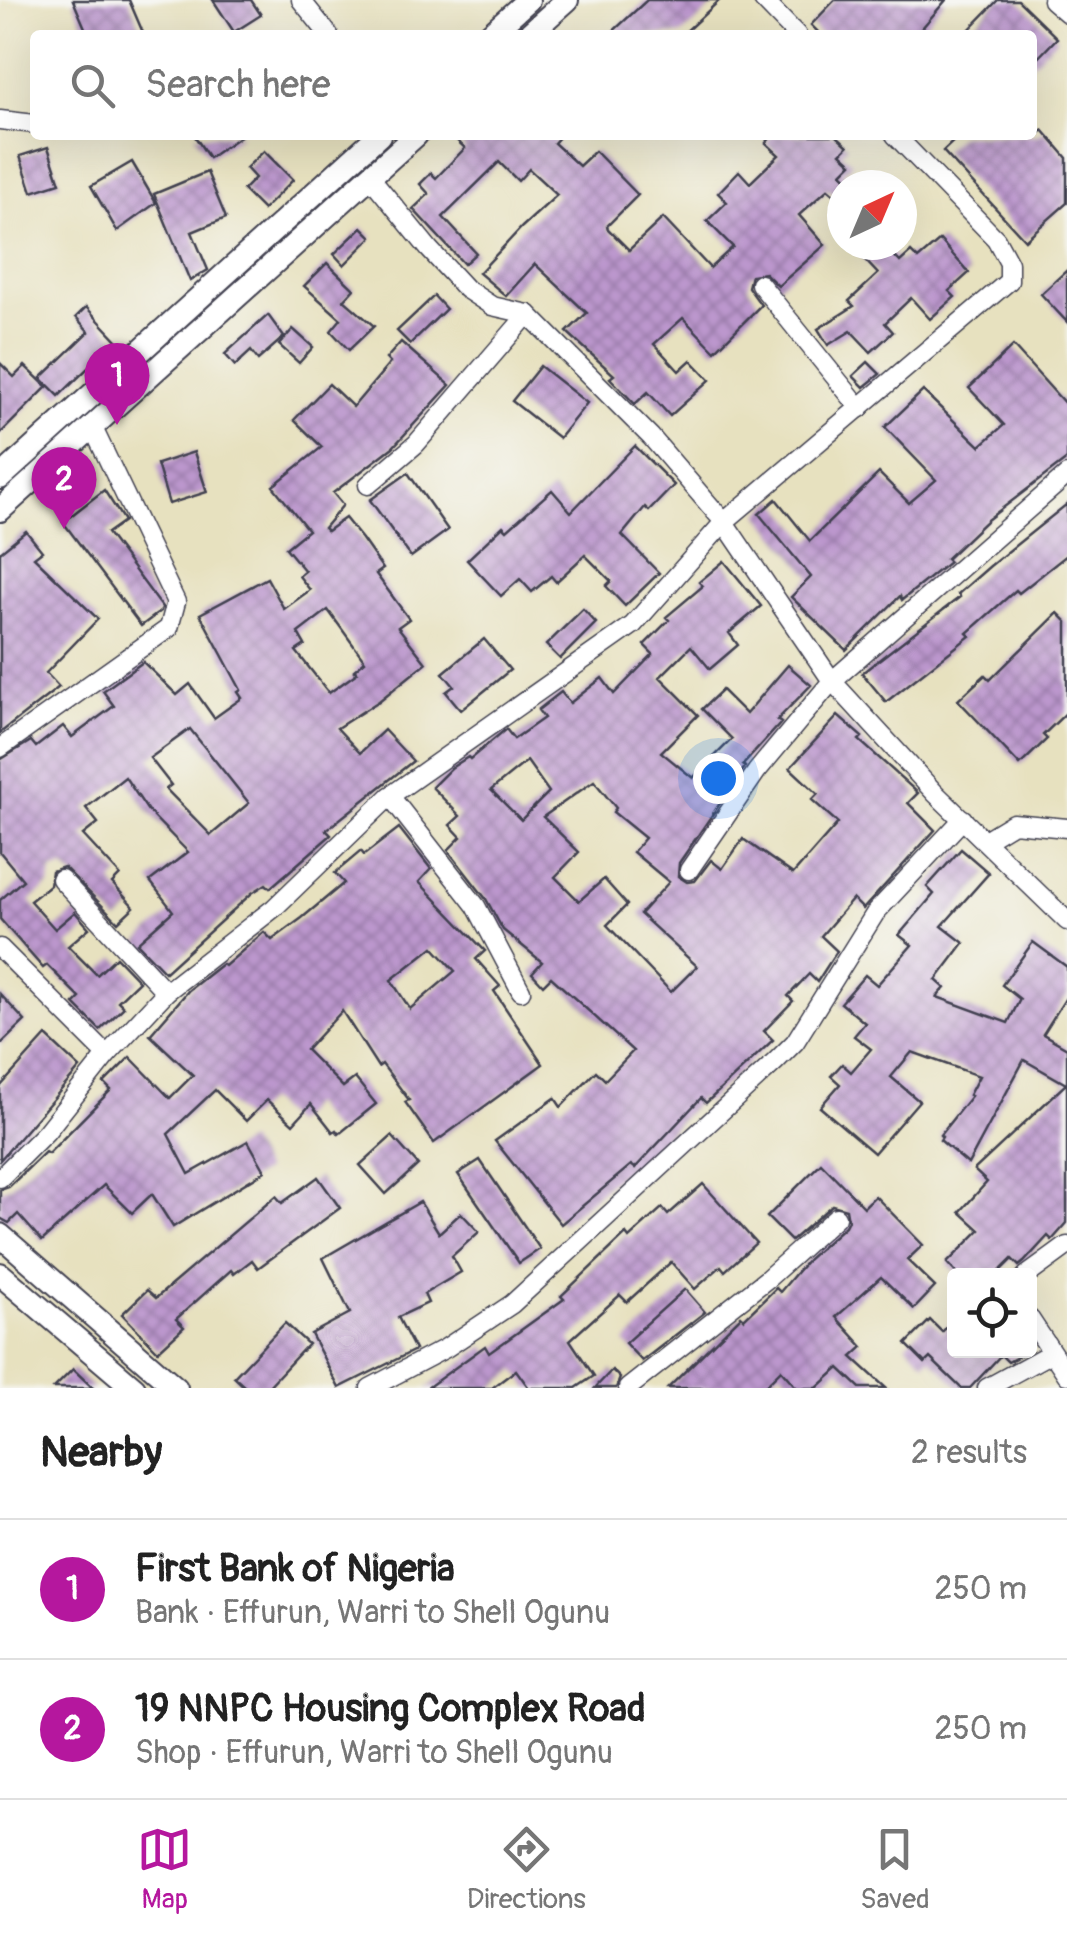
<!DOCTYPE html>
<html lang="en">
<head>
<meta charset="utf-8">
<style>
  body { margin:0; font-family:Pangolin,sans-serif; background:#f2f2f2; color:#222 }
  .controls { position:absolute; right:30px; bottom:30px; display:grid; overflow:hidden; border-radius:10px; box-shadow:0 10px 40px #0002 }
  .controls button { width:90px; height:90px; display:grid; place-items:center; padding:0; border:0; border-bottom:2px solid #e0e0e0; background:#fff; color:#222; font:50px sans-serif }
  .compass { position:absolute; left:827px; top:170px; width:90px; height:90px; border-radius:50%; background:#fff; box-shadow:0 10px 40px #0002; rotate:44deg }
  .you { position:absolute; left:718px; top:778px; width:35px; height:35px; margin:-25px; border:8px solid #fff; border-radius:50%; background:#1a73e8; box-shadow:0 0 0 15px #1a73e833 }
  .badge { display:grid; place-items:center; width:65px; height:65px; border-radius:50%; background:#b5179e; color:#fff; font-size:32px; font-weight:700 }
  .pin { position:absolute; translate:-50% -82px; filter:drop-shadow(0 2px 5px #0008) }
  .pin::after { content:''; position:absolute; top:52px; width:35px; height:30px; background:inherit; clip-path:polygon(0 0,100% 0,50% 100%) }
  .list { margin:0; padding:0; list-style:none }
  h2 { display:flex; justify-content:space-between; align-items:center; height:130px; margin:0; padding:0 40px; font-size:42px }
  h2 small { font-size:32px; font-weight:400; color:#767676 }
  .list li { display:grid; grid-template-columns:65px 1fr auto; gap:30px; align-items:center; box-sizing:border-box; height:140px; padding:0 40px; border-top:2px solid #e0e0e0 }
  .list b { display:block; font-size:38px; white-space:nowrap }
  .list p { margin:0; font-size:32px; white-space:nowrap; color:#767676 }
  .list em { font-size:32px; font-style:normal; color:#767676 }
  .icon { flex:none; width:55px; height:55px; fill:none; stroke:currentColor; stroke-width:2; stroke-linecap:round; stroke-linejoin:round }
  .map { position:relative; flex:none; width:1067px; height:1388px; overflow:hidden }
  .search { position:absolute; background:#fff; box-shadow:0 10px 40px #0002; left:30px; right:30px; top:30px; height:110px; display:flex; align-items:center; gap:25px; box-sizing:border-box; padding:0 35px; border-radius:10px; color:#767676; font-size:38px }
  .sheet { height:410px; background:#fff }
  nav { display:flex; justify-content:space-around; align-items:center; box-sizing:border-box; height:140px; border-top:2px solid #e0e0e0; background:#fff; font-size:28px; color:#767676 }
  nav a { display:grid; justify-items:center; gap:5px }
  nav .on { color:#b5179e }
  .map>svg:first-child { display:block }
</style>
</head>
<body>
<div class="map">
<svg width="1067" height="1388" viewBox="0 0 1067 1388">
  <defs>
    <pattern id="building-cross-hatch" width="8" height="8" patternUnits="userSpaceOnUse" patternTransform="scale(2.5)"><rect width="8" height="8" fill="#bc97cd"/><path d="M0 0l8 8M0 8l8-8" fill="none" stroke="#987ba8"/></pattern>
  </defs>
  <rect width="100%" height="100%" fill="#f6f6f2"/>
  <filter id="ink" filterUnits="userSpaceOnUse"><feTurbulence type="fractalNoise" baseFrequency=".01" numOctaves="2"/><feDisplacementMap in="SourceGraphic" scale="20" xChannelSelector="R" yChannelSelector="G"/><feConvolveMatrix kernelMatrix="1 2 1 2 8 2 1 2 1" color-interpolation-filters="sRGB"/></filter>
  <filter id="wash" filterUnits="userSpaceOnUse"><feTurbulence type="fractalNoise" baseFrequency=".0048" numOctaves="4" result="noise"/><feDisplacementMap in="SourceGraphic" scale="40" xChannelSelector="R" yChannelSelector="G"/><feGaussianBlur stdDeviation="2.25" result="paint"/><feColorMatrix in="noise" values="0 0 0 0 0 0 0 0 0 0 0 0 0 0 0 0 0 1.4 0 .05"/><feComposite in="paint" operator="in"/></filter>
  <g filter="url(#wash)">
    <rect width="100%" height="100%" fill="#e7e1bf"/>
    <g id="blocks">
      <g fill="url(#building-cross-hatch)" fill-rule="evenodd">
        <polygon points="73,0 129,0 144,35 88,35"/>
        <polygon points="213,0 251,0 261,15 234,32"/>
        <polygon points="647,0 720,0 682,35 609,35"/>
        <polygon points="835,0 946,0 916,35 821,35 811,25"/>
        <polygon points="998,0 1018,0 1057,38 1032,64 1032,35 964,35"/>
        <polygon points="1043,130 1067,158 1067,203 1025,240 943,151 960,135 1038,135"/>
        <polygon points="194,135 242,135 209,158"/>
        <polygon points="451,135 561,135 554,143 579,166 595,151 638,195 607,226 608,229 629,250 663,218 710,268 733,247 707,221 727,202 718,193 739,171 750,183 779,155 766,143 773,135 836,135 848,146 841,153 852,163 842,173 855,185 842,185 842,201 828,189 799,215 825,245 778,286 765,273 751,275 748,287 761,305 715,351 683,318 654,344 679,371 691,360 710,380 670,416 648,392 635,404 610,378 614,375 567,332 587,313 535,264 506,296 479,273 522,227 557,195 529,169 518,181 499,162 443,217 476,253 464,264 413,209 429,194 420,184 431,173 436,178 465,148"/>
        <polygon points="48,147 60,183 32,192 20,156"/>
        <polygon points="264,151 293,180 263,210 243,190 255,178 246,168"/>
        <polygon points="132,162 156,203 117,231 91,186"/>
        <polygon points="207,172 226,218 192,232 208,270 190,281 154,194"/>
        <polygon points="362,227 372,237 344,265 334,254"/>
        <polygon points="940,240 969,273 949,291 955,297 930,319 911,298 885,323 893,332 871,352 851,331 828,345 818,329 854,306 849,301 878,274 851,245 884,245 900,262 911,252 918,259"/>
        <polygon points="327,263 354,289 344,300 374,326 349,350 331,331 341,319 304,286"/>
        <polygon points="1067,270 1067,322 1041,294"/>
        <polygon points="434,296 446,309 410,344 397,331"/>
        <polygon points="86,307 117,340 59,396 41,378 89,332 76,317"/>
        <polygon points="268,315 284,337 258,360 251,351 235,366 225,354"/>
        <polygon points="293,329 313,347 299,363 279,345"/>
        <path d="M401 342 450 385 393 447 333 493 343 505 324 528 327 531 345 518 362 539 383 569 376 574 409 619 398 627 426 663 379 701 337 728 360 753 384 730 413 761 326 830 331 835 270 888 266 884 252 893 165 972 137 943 173 911 150 881 188 852 148 811 125 777 86 808 98 823 83 835 120 875 112 883 134 907 118 922 64 867 52 871 50 885 30 901 55 929 75 912 89 928 68 946 97 975 116 957 139 981 118 1001 124 1007 100 1030 74 1004 80 998 47 965 43 968 0 919V900L23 880 0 852V760L31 741 36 747 63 726 72 737 114 706 103 691 143 662 177 695 190 684 214 718 242 698 238 692 241 690 200 614 267 578 284 609 310 590 299 576 305 571 286 548 308 530 273 486 322 447 294 420 329 384 353 407 390 363 386 359ZM328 610 365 661 354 670 357 673 329 693 296 651 305 645 298 633ZM190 729 249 803 211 835 166 789 171 785 150 758Z"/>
        <polygon points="1013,346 1067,406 1067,459 987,520 946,559 949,562 902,600 900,596 846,650 791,597 811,577 759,514 776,499 810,541 879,473 909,503 936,480 885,427 923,391 980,446 1004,425 969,388"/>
        <polygon points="868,362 880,374 864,387 853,376"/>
        <polygon points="0,363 14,377 25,366 47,387 0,434"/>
        <polygon points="540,366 587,403 559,438 512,401"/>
        <polygon points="635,446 674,485 649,511 645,507 622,535 659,573 625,606 606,586 611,581 585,555 556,582 551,576 532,592 520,579 501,596 467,560 503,526 507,530 552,490 571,512"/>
        <polygon points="194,452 207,492 169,504 157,464"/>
        <polygon points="408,473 448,530 411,557 370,500"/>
        <polygon points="104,490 124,521 107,533 162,607 161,611 141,626 63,522"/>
        <polygon points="1067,504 1067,555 1019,593 1016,590 967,633 970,636 886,702 862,673 960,597 958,594 990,566"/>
        <polygon points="26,531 42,551 34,557 98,619 46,673 59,687 0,733 0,552"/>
        <path d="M724 561 761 606 729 633 738 645 710 669 691 646 660 677 698 715 661 752 693 778 732 739 702 709 722 690 746 714 788 665 811 685 777 720 781 723 743 765 745 767 679 863 678 876 687 882 695 881 711 860 722 869 743 839 793 874 838 823 812 800 818 794 790 768 838 716 862 737 859 740 918 793 908 803 935 830 863 909 853 899 821 936 837 951 817 982 809 974 788 996 793 1001 764 1031 773 1040 706 1103 701 1098 635 1168 631 1165 561 1224 495 1141 555 1098 561 1107 596 1071 605 1080 633 1051 551 977 543 985 532 973 542 962 503 930 486 899 448 850 461 837 450 825 460 816 432 787 451 768 468 757 470 759 506 729 514 739 544 718 538 710 561 692 570 703 602 678 614 694 653 654 644 645 669 620 666 617 703 586 699 582ZM527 761 549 792 521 820 491 790ZM594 781 616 808 613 812 645 838 633 852 669 882 640 914 697 966 671 992 607 925 627 905 604 879 579 901 555 877 579 852 543 817Z"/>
        <polygon points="583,609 596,623 560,659 546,645"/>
        <polygon points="1058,613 1067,622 1067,712 1043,735 1047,739 1020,765 958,700 985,675 990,680"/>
        <polygon points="484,639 510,670 461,710 446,692 454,686 443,673"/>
        <path d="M399 828 431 869 419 882 485 951 476 959 500 986 494 991 543 1064 434 1143 405 1102 409 1100 382 1064 378 1067 342 1011 306 1050 343 1087 355 1078 376 1104 339 1134 336 1130 333 1132 311 1104 293 1124 267 1100 246 1121 215 1090 168 1134 189 1174 248 1141 265 1171 173 1227 152 1194 132 1213 104 1185 42 1241 18 1214 9 1223 0 1218V1190L9 1187 45 1152 48 1154 111 1090 104 1083 130 1057 170 1098 193 1075 150 1035 189 990 222 964 225 966 264 932 272 940 302 918 344 883 335 873 361 851 364 855ZM433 947 455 971 410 1009 391 980Z"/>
        <polygon points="961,849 989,873 942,926 964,943 936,980 945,988 937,997 1008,1023 1020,999 1002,985 1033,942 1067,967 1067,996 1043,1034 1067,1048 1067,1223 1052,1240 1048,1236 1024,1262 1019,1266 1012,1259 995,1276 959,1276 947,1263 980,1230 960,1212 987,1182 974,1170 1066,1084 1024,1060 968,1164 940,1140 942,1137 940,1135 971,1096 969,1095 979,1076 912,1052 891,1077 919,1101 874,1153 820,1107 840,1084 831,1076 842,1064 851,1072 871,1049 854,1036 865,1023 841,1003 865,975 877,985 912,945 899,935 934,894 927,887"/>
        <polygon points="0,994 25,1021 0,1045"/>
        <polygon points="46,1036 80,1068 0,1160 0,1087"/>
        <polygon points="392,1136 418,1165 386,1194 360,1165"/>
        <polygon points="480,1160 540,1249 519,1263 458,1174"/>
        <polygon points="821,1163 864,1207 875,1196 923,1245 907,1260 935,1287 914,1309 881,1277 836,1317 863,1347 852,1357 886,1388 860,1388 839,1368 817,1388 797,1388 781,1370 763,1388 668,1388 741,1316 744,1319 776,1288 780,1292 808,1259 845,1226 848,1220 846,1209 832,1205 791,1241 767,1217"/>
        <polygon points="318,1177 340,1208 258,1268 252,1260 234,1274 231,1270 176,1319 184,1327 158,1351 122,1314 147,1290 156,1298 276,1196 282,1203"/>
        <polygon points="703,1184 756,1243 725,1271 721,1266 695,1289 671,1262 627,1302 620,1295 570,1340 594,1376 576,1388 529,1388 516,1370 492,1388 427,1388 485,1346 489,1353 564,1299 561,1296 626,1234 629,1238 662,1208 668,1215"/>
        <polygon points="420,1202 439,1233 461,1213 479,1232 452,1256 461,1272 424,1294 428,1303 398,1317 415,1350 339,1388 311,1334 350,1313 323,1258"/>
        <polygon points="685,1289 705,1312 642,1361 625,1343"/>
        <polygon points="954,1319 954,1350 1030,1350 1008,1362 1001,1355 970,1388 961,1388 930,1358 925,1363 906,1344 930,1320 942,1332"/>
        <polygon points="285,1323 308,1344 267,1388 246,1388 234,1377"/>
        <polygon points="73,1369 93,1388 54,1388"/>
        <polygon points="612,1370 620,1378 616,1388 595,1388"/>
      </g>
    </g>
  </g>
  <g filter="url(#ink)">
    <use href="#blocks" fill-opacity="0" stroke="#403f4f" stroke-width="2.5"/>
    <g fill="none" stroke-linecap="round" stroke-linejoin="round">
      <g stroke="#403f4f" stroke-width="21">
        <g id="street">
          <polyline points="301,0 329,35"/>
          <polyline points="763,0 797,35"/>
          <polyline points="1052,0 1067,13"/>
          <polyline points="0,120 35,124"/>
          <polyline points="371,178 429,249 466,289 492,306 528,314 651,437 724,522 832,681 935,793 1067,921"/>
          <polyline points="760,284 860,408"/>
          <polyline points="368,485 416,444 528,314"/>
          <polyline points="0,748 169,628 176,602 92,426"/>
          <polyline points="390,796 476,906 521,991"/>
          <polyline points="985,840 1013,823 1067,828"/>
          <polyline points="689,870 757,771 832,681 1067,475"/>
          <polyline points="61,879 166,992"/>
          <polyline points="0,948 107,1055"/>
          <polyline points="0,1178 46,1132 107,1055 166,992 274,908 390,796 633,625 724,522 1009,281 1009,263 996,239 895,135"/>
          <polyline points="1026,1276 1067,1246"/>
          <polyline points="1030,1319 1067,1375"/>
          <polyline points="370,1388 446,1348 512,1304 775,1062 795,1042 876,912 963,819"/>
          <polyline points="628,1388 767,1279 836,1217"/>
          <polyline points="987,1388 1051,1353"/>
        </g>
      </g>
      <g stroke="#403f4f" stroke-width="26">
        <g id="secondary">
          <polyline points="489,35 528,0"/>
          <polyline points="528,35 567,0"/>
          <polyline points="0,478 379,135"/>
          <polyline points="0,510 416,135"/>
          <polyline points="0,1235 176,1388"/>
          <polyline points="0,1274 134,1388"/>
        </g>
      </g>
      <use href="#street" stroke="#fff" stroke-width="18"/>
      <use href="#secondary" stroke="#fff" stroke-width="22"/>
    </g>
  </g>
</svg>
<div class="controls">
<button><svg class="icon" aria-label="locate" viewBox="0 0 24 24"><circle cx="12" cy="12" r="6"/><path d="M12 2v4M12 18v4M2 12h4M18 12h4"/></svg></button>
</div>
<svg class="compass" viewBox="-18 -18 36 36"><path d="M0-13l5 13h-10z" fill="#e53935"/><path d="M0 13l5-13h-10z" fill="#767676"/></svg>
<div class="you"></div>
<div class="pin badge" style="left:117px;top:425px">1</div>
<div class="pin badge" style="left:64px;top:529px">2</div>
<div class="search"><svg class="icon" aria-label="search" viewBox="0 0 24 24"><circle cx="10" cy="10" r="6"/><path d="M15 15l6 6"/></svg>Search here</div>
</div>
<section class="sheet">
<h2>Nearby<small>2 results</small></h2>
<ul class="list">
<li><span class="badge">1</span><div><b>First Bank of Nigeria</b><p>Bank · Effurun, Warri to Shell Ogunu</p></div><em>250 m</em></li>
<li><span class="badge">2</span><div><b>19 NNPC Housing Complex Road</b><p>Shop · Effurun, Warri to Shell Ogunu</p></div><em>250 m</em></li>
</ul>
</section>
<nav>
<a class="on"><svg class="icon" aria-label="map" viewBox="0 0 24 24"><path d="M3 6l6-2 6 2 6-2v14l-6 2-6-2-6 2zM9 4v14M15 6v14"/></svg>Map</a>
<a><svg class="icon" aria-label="directions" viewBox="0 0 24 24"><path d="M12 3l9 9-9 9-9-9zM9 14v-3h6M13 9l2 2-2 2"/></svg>Directions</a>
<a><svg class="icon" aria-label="saved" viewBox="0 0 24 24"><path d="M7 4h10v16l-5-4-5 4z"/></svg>Saved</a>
</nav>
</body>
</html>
